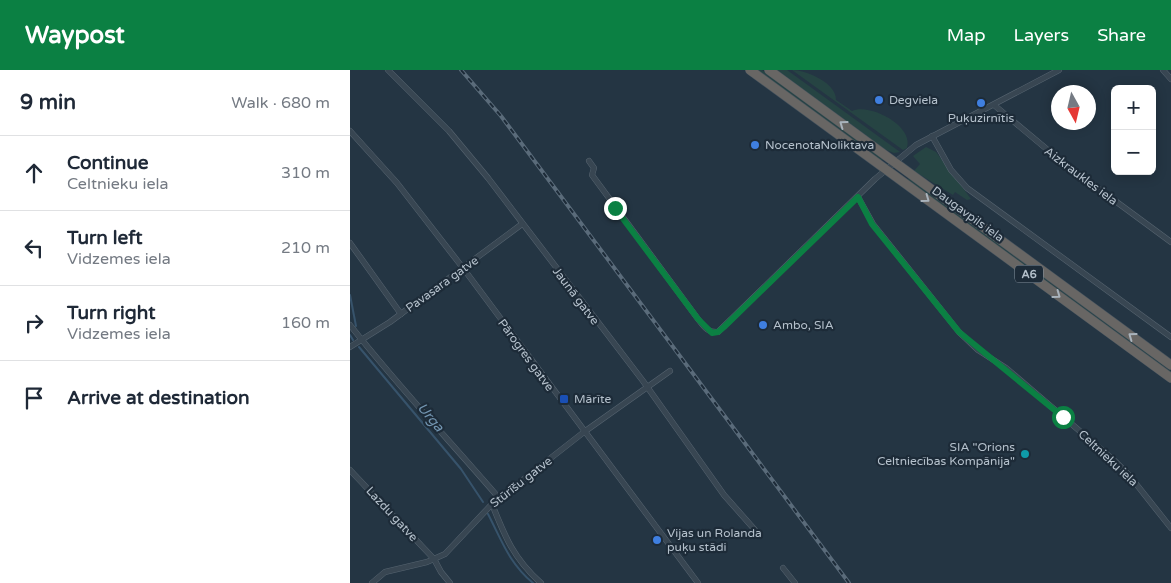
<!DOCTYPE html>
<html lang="en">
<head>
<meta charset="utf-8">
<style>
  body { margin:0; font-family:"Varela Round",sans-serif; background:#f6f6f7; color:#1f2937 }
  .controls { position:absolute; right:15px; top:15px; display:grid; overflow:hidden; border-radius:8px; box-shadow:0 2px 12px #0003 }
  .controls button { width:45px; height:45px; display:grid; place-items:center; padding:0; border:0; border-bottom:1px solid #e0e1e3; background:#fff; color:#1f2937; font:25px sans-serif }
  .compass { position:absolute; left:701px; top:15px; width:45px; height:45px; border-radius:50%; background:#fff; box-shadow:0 2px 12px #0003; rotate:172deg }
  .stop { position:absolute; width:15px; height:15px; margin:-11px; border:4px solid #0b8043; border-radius:50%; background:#fff }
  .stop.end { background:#0b8043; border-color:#fff; box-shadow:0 1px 5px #0008 }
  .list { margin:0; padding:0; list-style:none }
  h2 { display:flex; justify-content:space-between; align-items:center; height:65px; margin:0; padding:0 20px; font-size:21px }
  h2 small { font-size:16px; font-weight:400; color:#747a83 }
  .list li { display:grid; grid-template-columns:32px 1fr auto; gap:15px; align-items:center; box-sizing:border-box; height:75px; padding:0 20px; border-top:1px solid #e0e1e3 }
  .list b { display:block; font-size:19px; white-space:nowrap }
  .list p { margin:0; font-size:16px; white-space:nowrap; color:#747a83 }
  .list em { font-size:16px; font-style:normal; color:#747a83 }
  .icon { flex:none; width:28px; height:28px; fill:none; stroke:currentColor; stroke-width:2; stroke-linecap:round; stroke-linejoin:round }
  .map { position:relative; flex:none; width:821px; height:513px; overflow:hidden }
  header { display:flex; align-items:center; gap:30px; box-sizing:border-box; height:70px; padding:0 25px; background:#0b8043; color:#fff }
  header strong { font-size:24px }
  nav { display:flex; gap:28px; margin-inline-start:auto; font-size:18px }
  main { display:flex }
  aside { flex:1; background:#fff }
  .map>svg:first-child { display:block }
</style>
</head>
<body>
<header>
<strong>Waypost</strong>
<nav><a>Map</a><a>Layers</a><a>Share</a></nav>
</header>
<main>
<aside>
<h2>9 min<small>Walk · 680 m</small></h2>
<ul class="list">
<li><svg class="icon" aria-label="ahead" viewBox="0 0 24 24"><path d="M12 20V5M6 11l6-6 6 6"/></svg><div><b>Continue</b><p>Celtnieku iela</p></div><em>310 m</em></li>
<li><svg class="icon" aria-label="left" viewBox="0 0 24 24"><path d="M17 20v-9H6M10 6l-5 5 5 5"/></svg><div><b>Turn left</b><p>Vidzemes iela</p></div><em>210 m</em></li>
<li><svg class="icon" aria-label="right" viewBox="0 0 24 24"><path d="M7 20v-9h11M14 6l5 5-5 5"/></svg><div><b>Turn right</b><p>Vidzemes iela</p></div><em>160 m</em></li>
<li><svg class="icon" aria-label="arrive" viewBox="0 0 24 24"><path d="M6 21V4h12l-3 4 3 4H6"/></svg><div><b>Arrive at destination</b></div></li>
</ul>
</aside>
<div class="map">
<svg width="821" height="513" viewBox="0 0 821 513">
  <rect width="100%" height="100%" fill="#243543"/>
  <g fill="#264443">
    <polygon points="407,0 412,0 532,87 533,90 530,90"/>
    <polygon points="425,0 437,0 550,82 544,83 534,79"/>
    <path d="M442 0C456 0 487 13 486 30L502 41C520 33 564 56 557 78L553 80Z"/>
    <polygon points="576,77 586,82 621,129 617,130 605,122 603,125 564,101 570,94 563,86"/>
    <polygon points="560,107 821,301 821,304 557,110"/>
  </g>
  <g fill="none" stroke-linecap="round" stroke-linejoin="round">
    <g stroke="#37536b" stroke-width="2">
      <polyline points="0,225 6,256"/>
      <polyline points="0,265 3,270"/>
      <polyline points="9,277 111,399 133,432"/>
      <path d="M138 444C152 471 159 493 183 513"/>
    </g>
    <g stroke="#566470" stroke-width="6">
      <g id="minor">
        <polyline points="38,0 99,61 138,108 293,311 374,425 405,460"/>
        <polyline points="813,0 821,9"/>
        <polyline points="644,35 711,91 821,172"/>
        <polyline points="0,61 47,113 113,198 348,513"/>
        <polyline points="582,66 601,100 617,118 821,267"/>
        <path d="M239 91 244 98 242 105 348 249C354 257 358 263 368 262L525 109 566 75 709 0"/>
        <polyline points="508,127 523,154 609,262 628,280 656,298 766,392 779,405 821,458"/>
        <polyline points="0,173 51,244"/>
        <path d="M0 255C47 315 99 370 149 428"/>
        <polyline points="0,277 40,252 172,154"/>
        <polyline points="0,400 84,489 91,502 100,513"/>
        <path d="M142 434C155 467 164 489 191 513"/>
        <polyline points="433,498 445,513"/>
        <polyline points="22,513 35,502 77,492 95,484 142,434 234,362 320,301"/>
      </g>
    </g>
    <g stroke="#43515d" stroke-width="10">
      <g id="trunk">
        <polyline points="400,0 821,308"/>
        <polyline points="419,0 821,295"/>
      </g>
    </g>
    <use href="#minor" stroke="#384652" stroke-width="5"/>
    <use href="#trunk" stroke="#686664" stroke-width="9"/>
    <g stroke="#5a6b7a" stroke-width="4">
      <polyline id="rail" points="111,0 151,46 499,513"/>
    </g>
    <use href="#rail" stroke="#1d2b38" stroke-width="2" stroke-dasharray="5.5" stroke-linecap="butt"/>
  </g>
  <defs><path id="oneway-chevron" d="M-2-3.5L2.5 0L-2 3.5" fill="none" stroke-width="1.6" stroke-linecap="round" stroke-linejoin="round" transform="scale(1.25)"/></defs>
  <g stroke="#a9b3bc">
    <use href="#oneway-chevron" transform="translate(493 54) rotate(-144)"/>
    <use href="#oneway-chevron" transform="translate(576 129) rotate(36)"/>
    <use href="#oneway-chevron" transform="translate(707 225) rotate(36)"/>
    <use href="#oneway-chevron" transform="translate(782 266) rotate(-144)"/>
  </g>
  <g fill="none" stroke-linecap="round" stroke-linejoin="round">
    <polyline stroke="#0b8043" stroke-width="6" points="265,138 348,249 362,263 368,262 374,257 508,127 522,154 609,262 713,347"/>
  </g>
  <g fill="#3f7fe0" stroke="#1d2b38" stroke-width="2">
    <circle cx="529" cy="30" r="5"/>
    <circle cx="631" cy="33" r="5"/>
    <circle cx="405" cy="75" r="5"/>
    <circle cx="413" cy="255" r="5"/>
    <circle cx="307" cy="470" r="5"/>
  </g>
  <rect fill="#1a4fb4" stroke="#1d2b38" stroke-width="2" x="209" y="324" width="10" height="10" rx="2.5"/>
  <circle fill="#0f9aa8" stroke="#1d2b38" stroke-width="2" cx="675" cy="384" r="5"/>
  <g text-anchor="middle" stroke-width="4.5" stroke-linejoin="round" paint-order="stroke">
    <rect fill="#1d2b38" stroke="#8794a0" stroke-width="1" x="665" y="195.5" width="28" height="17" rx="4"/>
    <g font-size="11" font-weight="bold" fill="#b5c1cc">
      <text x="679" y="208">A6</text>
    </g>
    <g font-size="12" fill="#b5c1cc" stroke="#1d2b38" text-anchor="start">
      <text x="539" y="34">Degviela</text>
      <text x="631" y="52" text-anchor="middle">Puķuzirnītis</text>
      <text x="415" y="79">NocenotaNoliktava</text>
      <text x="423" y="259">Ambo, SIA</text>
      <text x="224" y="333">Mārīte</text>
      <text x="665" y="381" text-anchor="end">SIA "Orions<tspan x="665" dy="14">Celtniecības Kompānija"</tspan></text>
      <text x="317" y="467">Vijas un Rolanda<tspan x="317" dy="14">puķu stādi</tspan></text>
    </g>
    <g font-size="12" fill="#b5c1cc" stroke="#1d2b38">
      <text transform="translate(731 106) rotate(37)" y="4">Aizkraukles iela</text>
      <text transform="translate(618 144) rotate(36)" y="4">Daugavpils iela</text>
      <text transform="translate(92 214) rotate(-36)" y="4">Pavasara gatve</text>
      <text transform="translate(226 226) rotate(53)" y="4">Jaunā gatve</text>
      <text transform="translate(176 285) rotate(54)" y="4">Pārogres gatve</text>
      <text transform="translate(758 388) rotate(43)" y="4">Celtnieku iela</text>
      <text transform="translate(171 412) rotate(-38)" y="4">Stūrīšu gatve</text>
      <text transform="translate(42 444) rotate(47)" y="4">Lazdu gatve</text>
    </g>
    <g font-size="14" font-style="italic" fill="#7396b2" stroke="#1d2b38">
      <text transform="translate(81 347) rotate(50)" y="5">Urga</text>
    </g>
  </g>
</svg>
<div class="controls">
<button>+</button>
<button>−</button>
</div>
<svg class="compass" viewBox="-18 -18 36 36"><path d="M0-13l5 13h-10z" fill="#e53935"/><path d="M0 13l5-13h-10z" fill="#747a83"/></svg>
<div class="stop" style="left:713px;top:347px"></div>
<div class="stop end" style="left:265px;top:138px"></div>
</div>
</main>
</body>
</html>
